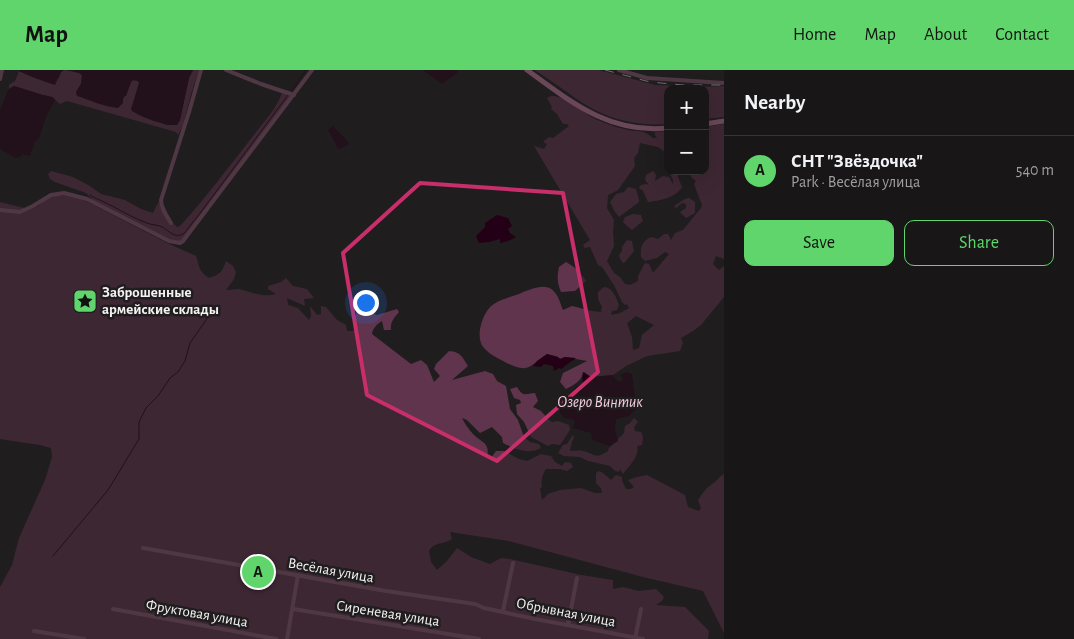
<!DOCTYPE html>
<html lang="en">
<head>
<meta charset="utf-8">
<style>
  body { margin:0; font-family:"Alegreya Sans",sans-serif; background:#211f20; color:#f1f3f6 }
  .controls { position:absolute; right:15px; top:15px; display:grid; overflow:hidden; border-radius:10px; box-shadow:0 5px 20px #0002 }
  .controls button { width:45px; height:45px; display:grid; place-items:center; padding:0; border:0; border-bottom:1px solid #363536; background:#181617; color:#f1f3f6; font:25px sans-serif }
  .you { position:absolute; left:365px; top:232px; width:18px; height:18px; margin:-12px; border:4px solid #fff; border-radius:50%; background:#1a73e8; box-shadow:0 0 0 8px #1a73e833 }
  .badge { display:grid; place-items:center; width:32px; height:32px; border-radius:50%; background:#5fd56b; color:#111; font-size:16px; font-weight:700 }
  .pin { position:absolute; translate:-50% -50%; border:2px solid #fff; box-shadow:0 1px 5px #0006 }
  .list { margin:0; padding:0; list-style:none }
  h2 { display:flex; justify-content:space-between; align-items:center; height:65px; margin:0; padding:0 20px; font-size:21px }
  h2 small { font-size:16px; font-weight:400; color:#9f9fa1 }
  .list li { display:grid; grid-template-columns:32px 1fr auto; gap:15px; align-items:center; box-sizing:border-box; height:70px; padding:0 20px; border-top:1px solid #363536 }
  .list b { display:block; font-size:19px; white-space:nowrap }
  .list p { margin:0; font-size:16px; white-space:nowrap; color:#9f9fa1 }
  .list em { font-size:16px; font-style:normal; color:#9f9fa1 }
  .actions { display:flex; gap:10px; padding:15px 20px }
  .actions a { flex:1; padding:11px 0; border:1px solid #5fd56b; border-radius:10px; text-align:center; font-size:18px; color:#5fd56b }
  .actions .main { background:#5fd56b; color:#111 }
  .map { position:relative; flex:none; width:724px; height:569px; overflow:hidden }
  header { display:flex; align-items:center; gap:30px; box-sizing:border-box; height:70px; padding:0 25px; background:#5fd56b; color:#111 }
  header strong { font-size:24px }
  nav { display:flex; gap:28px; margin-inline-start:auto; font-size:18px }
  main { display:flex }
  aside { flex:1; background:#181617 }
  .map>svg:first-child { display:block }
</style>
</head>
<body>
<header>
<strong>Map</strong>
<nav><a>Home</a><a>Map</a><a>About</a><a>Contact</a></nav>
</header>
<main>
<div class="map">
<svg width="724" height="569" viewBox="0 0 724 569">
  <rect width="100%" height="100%" fill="#201d1f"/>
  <g fill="#60344c" fill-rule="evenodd">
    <path d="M64 0 79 3 82 5 81 14 76 22 100 34 123 30 131 12 133 10 138 11 139 13 132 41 166 55H177L180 50 189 8 193 0H199L191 24 183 55 178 65 176 62 67 31 60 34 52 27 43 25 14 16 9 19V15L15 11 19 1C28 5 38 7 47 12L59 8 61 2Z"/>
    <path d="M535 0H599L655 15 702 17 724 16V47L705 49V19H668V54C643 56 615 51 593 39 580 32 569 23 557 15 550 10 542 5 535 0Z"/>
    <path d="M282 23 290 26 185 167 180 171 174 172 94 131 86 123 55 112 50 109 48 104 51 101 73 107 90 116 101 124 125 130 141 139 153 143 159 131C160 140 165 146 170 153L174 154 177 157 180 156C205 129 227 99 250 70 260 56 277 39 282 23Z"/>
    <path d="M551 26C566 25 582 42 595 49 605 53 614 57 624 59 638 63 641 58 653 68H657L655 65V62L668 61V84L658 77 640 73 638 83 634 88 635 96 618 120 608 125 607 138 614 150 613 162 614 176 607 191 614 203 620 207 625 214 630 215 638 211V206L645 193 649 194 653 203 669 184 665 182 657 188 645 191 641 187C640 178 642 171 651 167L658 169 664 164H668L671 170 675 163 683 160 701 138 702 135 694 114 696 111 692 108 688 101H705V57L724 54V189L716 186 713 194 719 200 724 196V227L701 255 693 261 681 268 683 273 680 281 647 286 626 296 613 305 591 307 584 302C581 311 574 315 566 319L560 312 563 303 587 291 565 287 560 289 558 287 547 284C528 298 527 304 503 291 496 287 489 284 484 278 474 268 483 240 494 234 501 229 511 227 519 224 526 221 538 216 545 217 556 217 560 232 563 240L572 236 592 241 601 242 602 237 598 229V222L604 217C613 218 616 227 619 235L617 240 612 241 611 245 620 243 629 238 627 234 625 235 622 232 614 215 602 197 598 195 590 177 585 178 583 175 590 170 534 76 544 79 547 74 543 72 549 67 553 68 569 56 567 54H563L557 44 551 39 552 37 547 28ZM636 246 654 255 642 265 639 278 633 280 632 267 627 253Z"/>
    <path d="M653 101 656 105 655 111 663 106 669 107 673 114V110L669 101H677L678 107 682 117C677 127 659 131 648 132L643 121 639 118 641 115 646 114 649 115 645 110 646 105Z"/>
    <polygon points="628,117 636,119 639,130 639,132 619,147 615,142 610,132 616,124 624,122"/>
    <path d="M66 125 86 131 167 173 196 186C199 196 199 202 209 208 221 204 222 202 226 191L233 196 236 202 234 209 226 220C231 220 235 219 239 219 252 222 263 228 276 224L268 219V216L281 212 286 208 293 216 307 219 314 228 304 229 305 236 287 228 288 235 298 238 309 250 311 246 310 236 317 245 321 244V236L326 237 337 250 346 255 347 261H353L357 257C354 248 355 244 360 236H369L374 237 371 243 377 245 397 239 399 242C394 248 390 252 391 260H384L382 251C377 254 373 258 372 264L411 294 421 290 427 295 434 312 440 306 434 299 436 294 449 281C461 282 462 287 468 296L452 310 485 301 493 304 497 311 506 316 510 339 518 350 524 367 530 372 539 374 541 378C528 385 515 379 503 373L502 367 492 357 480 363 467 350 462 348C465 354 470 361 474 365 484 374 490 373 487 388H491L496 381H504L519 389 527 391 541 384 551 386 555 392 562 396 565 392 571 393 573 397 567 401 560 399H546C542 405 541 410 542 417L540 418 542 430 548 424 560 420 581 418 595 423H602L601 418 596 413V403L599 401 603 403 611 410 616 405 622 407V411L626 419H631L634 417 628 410 637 407 647 405 685 425 688 437 699 441 701 438 698 430C704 421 706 418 715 412 718 409 720 406 724 404V569V563L703 521 643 507 509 471 450 462 452 469C443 475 435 471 429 481L431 492 437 500 447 491 457 478 471 487 490 494 501 488 510 489 581 505 613 510V519L623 517 639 521 656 519 664 527 662 531 656 535 685 537 709 561 708 569H0V517L12 495 19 468 45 410 52 387 51 378 40 375 0 369V132L24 138 27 141 38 136 47 129 54 126Z"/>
    <polygon points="689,128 695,132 695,143 686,148 680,142 686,138 686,134 682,133 676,138 674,136 685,129"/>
    <polygon points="633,144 641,145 643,151 632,160 627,156 623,152 625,147"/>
    <polygon points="627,170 632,171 634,181 625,192 623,193 620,189 619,185 622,181 622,177"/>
    <path d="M566 192C575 197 580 202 586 211L575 221 561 222C557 213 557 206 559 197Z"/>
    <path d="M517 317C523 327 525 324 535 323L538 331 533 337 541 341 548 349 552 352 558 351 569 355 570 360 560 375 552 374 548 376 531 367 524 352 517 344 516 335 521 333 520 330 514 328 510 319Z"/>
    <path d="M634 348 638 352 634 357 635 361 641 362 643 367 642 375 637 376C640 386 629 396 623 404L620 399 619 402 615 401 610 396 588 391 580 387 564 386 558 383 563 375 567 374 573 365 574 368 572 371 570 381C574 381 579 380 583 381 596 384 594 390 608 381L609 378 624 363 625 356 630 353Z"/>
  </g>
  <g fill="#240016">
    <path d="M19 0H64L61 2 55 15C43 11 31 7 19 1Z"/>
    <path d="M69 0H193L189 8 180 50 177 55C164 56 143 48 132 41L131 39 139 13 138 11 133 10 131 12 126 26 123 27V33L118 38C104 37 90 30 77 26L76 22 81 14 82 5 79 3Z"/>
    <polygon points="423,0 458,0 457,3 442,14"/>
    <polygon points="14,16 43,25 52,27 55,29 52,36 47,44 39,68 35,71 30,86 22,84 20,87 16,88 0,79 0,40 9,19"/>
    <polygon points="333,56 349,73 348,75 339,79 338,78 328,60"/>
    <path d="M497 145 508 148 512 156 508 159 510 163 516 167C511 170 506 172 500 173V169L489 172 479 173 476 166 485 157V153Z"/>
    <path d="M547 284 558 287 560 289 565 287 576 288C571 292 566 294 562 299L559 298 554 301 553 296 544 294 541 297 533 296 537 291Z"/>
    <path d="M583 302 591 307 613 305 615 309 620 312 623 309 620 305 627 302 632 304 635 327 639 335 629 346 616 349 615 359 618 371 610 376 592 370 591 363 573 358 575 351 572 349 564 348 560 343V338L568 331 571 333 574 332C572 320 572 320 583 313L582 307Z"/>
  </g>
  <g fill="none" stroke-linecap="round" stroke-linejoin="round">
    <g stroke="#240016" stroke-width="1">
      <polyline points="292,20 306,0"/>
      <path d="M90 125C94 128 98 129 104 132 119 139 134 149 150 154 154 155 158 155 162 157 168 160 175 169 183 164 185 163 194 150 198 146L288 25"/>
      <polyline points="53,486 108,420 139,369 139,352 146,338 158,326 170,308 178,302 185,291 190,273 213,240"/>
    </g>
    <g stroke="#885971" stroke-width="4">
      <polyline points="226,0 261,14 294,25"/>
      <polyline points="619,0 647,8 724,13"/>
      <polyline points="0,9 2,0"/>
      <polyline points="0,140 20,142 33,136 51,125 64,123 87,129 169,171 180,173 183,171 312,0"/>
      <path d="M171 153C166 145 161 138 161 130L189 42 201 0"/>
      <polyline points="143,478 386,521 475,534 484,538 535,549 643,569"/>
      <polyline points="113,539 276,569"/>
      <polyline points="293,539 479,569"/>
      <polyline points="503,541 513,493"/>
      <polyline points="568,555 577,508"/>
      <polyline points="34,561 84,569"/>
      <polyline points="287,569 298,505"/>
      <polyline points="635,569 641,539"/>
    </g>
    <g stroke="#c479a1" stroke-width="5">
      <path d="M527 0C571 32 609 64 668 58"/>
      <polyline points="705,54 724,51"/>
    </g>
    <polyline stroke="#d2d0d1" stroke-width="1" stroke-dasharray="9 9" stroke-linecap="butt" points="605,0 650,12 683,15 724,15"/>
  </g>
  <path d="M0 0H724V569H0ZM420 113 563 123 598 302 497 391 367 325 343 183Z" fill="#201d1f" fill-opacity=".55" fill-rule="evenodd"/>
  <path fill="none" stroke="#c72e6a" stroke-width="4" stroke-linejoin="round" d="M420 113 563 123 598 302 497 391 367 325 343 183Z"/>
  <defs>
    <g id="sight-square" transform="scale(1.25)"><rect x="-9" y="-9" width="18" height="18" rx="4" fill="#5fd56b" stroke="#201d1f"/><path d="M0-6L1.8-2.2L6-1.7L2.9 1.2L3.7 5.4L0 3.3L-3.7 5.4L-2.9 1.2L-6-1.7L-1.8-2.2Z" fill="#111"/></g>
  </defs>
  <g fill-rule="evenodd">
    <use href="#sight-square" x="85" y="231"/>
  </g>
  <g text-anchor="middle" stroke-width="5" stroke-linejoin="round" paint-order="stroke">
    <g font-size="15" font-weight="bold" fill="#f4f2f3" stroke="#201d1f" text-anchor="start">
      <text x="102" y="227">Заброшенные<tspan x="102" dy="17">армейские склады</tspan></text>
    </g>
    <g font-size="15" fill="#f4f2f3" stroke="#201d1f">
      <text transform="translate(331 500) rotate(10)" y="5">Весёлая улица</text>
      <text transform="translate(566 542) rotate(11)" y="5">Обрывная улица</text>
      <text transform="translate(197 543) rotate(10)" y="5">Фруктовая улица</text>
      <text transform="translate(388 543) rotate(9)" y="5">Сиреневая улица</text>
    </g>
    <g font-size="16" font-style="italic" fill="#f4cde0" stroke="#201d1f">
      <text x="600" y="337">Озеро Винтик</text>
    </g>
  </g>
</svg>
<div class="controls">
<button>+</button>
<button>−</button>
</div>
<div class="you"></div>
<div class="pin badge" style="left:258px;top:502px">A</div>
</div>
<aside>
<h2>Nearby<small></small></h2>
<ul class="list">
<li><span class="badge">A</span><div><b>СНТ &quot;Звёздочка&quot;</b><p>Park · Весёлая улица</p></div><em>540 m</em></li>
</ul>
<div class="actions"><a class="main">Save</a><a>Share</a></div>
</aside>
</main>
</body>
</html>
